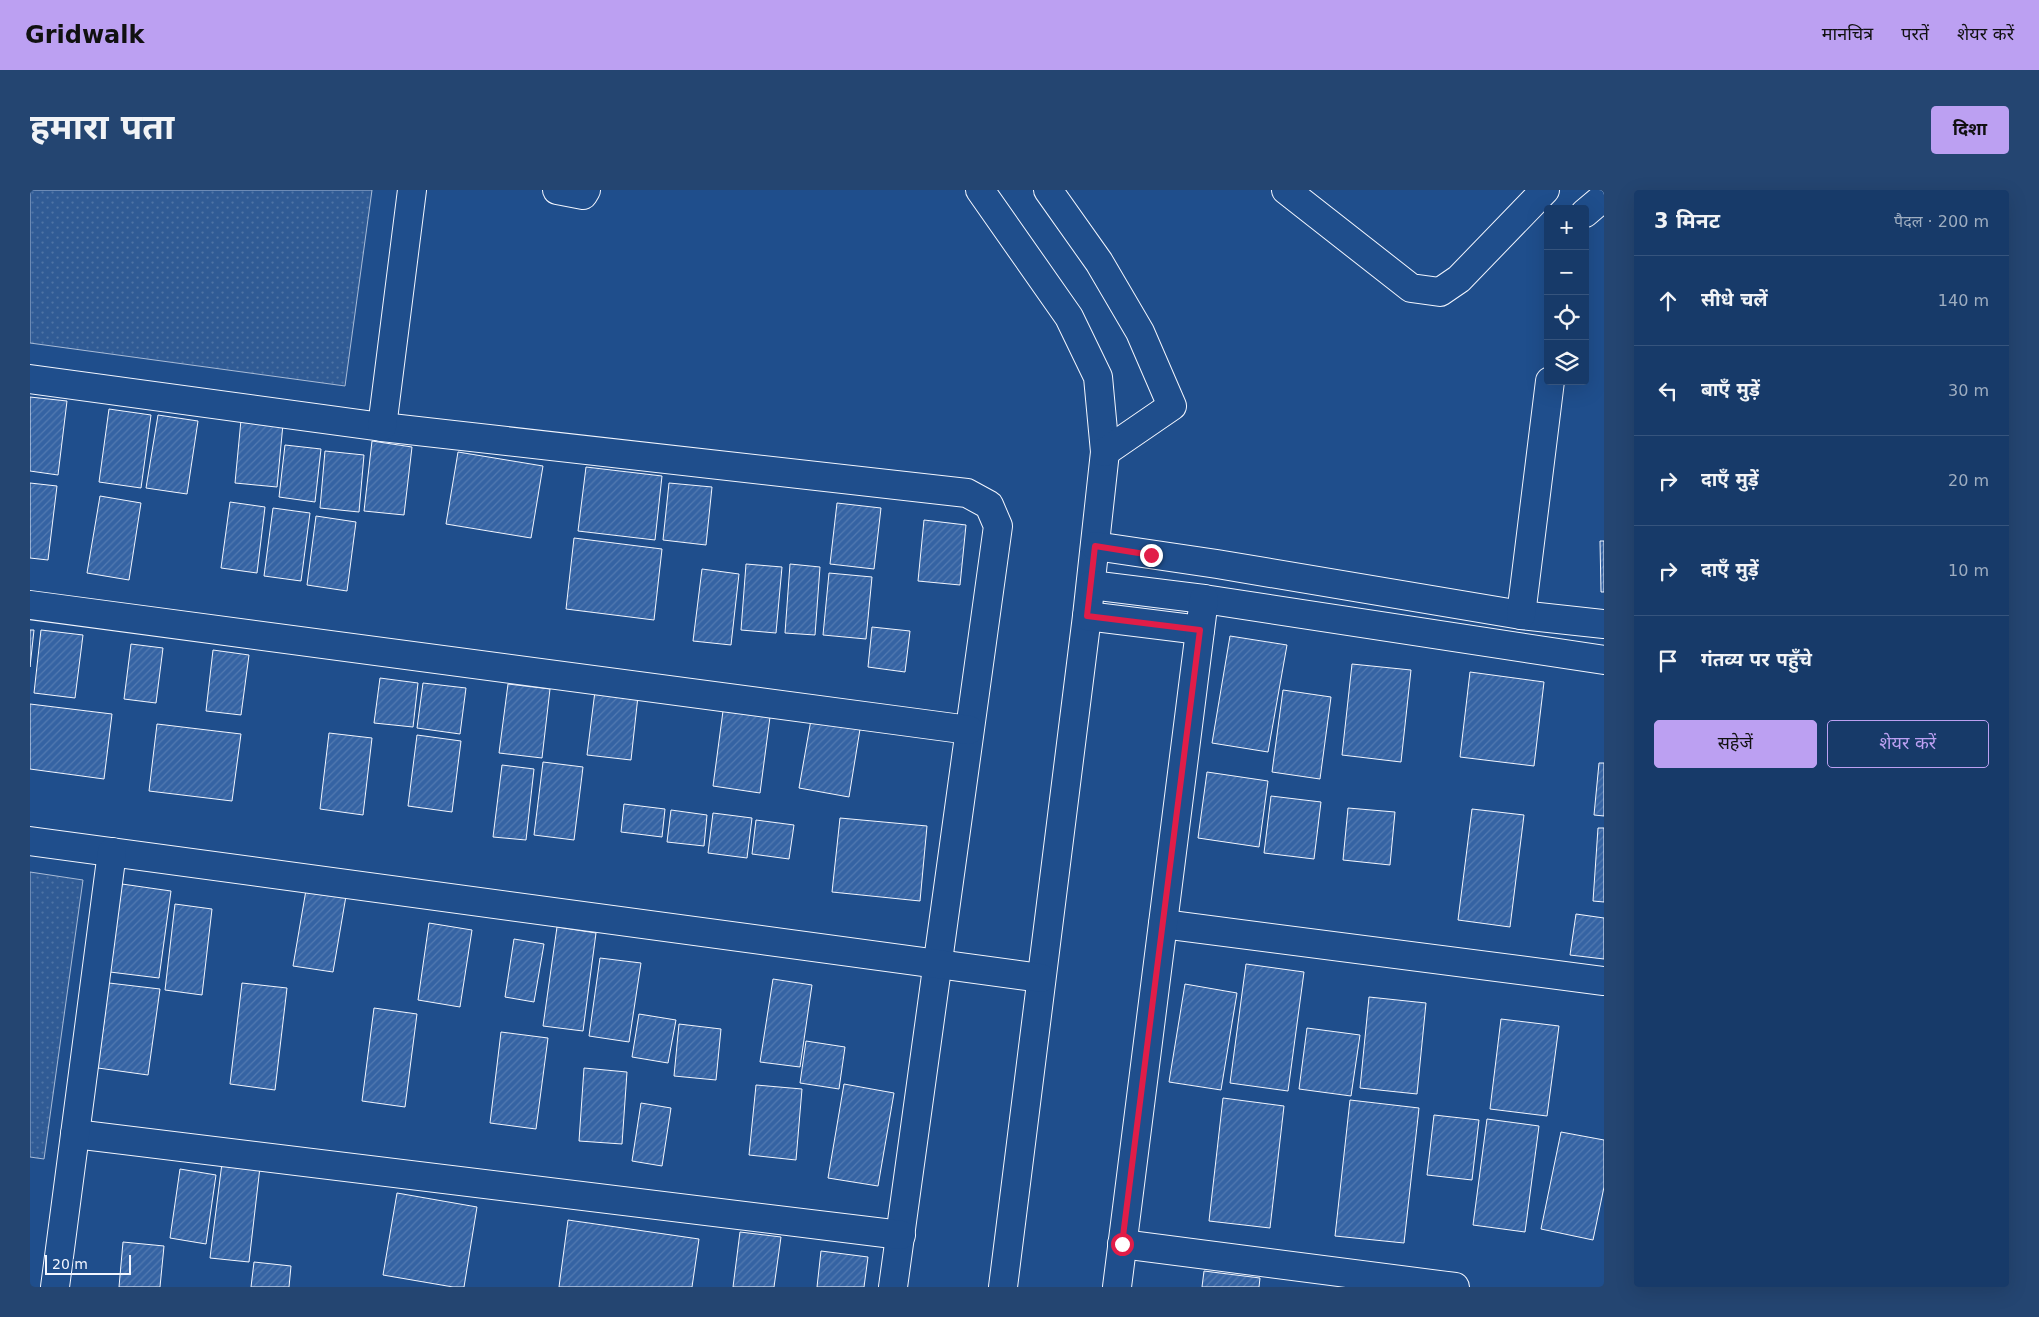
<!DOCTYPE html>
<html lang="hi">
<head>
<meta charset="utf-8">
<style>
  body { margin:0; font-family:"DejaVu Sans","Noto Sans Devanagari",sans-serif; background:#244571; color:#f1f3f6 }
  .controls { position:absolute; right:15px; top:15px; display:grid; overflow:hidden; border-radius:5px; box-shadow:0 5px 20px #0002 }
  .controls button { width:45px; height:45px; display:grid; place-items:center; padding:0; border:0; border-bottom:1px solid #36547d; background:#173a69; color:#f1f3f6; font:25px sans-serif }
  .scale { position:absolute; left:15px; bottom:12px; width:86px; box-sizing:border-box; padding-left:5px; border:2px solid #f2f6ff; border-top:0; font-size:14px; line-height:18px; white-space:nowrap; color:#f2f6ff; -webkit-text-stroke:4px #1f4e8c; paint-order:stroke }
  .stop { position:absolute; width:15px; height:15px; margin:-11px; border:4px solid #e11d48; border-radius:50%; background:#fff }
  .stop.end { background:#e11d48; border-color:#fff; box-shadow:0 1px 5px #0008 }
  .list { margin:0; padding:0; list-style:none }
  h2 { display:flex; justify-content:space-between; align-items:center; height:65px; margin:0; padding:0 20px; font-size:21px }
  h2 small { font-size:16px; font-weight:400; color:#9eadc0 }
  .list li { display:grid; grid-template-columns:32px 1fr auto; gap:15px; align-items:center; box-sizing:border-box; height:90px; padding:0 20px; border-top:1px solid #36547d }
  .list b { display:block; font-size:19px; white-space:nowrap }
  .list em { font-size:16px; font-style:normal; color:#9eadc0 }
  .actions { display:flex; gap:10px; padding:15px 20px }
  .actions a { flex:1; padding:11px 0; border:1px solid #bca0f2; border-radius:5px; text-align:center; font-size:18px; color:#bca0f2 }
  .actions .main { background:#bca0f2; color:#111 }
  .icon { flex:none; width:28px; height:28px; fill:none; stroke:currentColor; stroke-width:2; stroke-linecap:round; stroke-linejoin:round }
  .map { position:relative; flex:none; width:1574px; height:1097px; overflow:hidden; border-radius:5px }
  header { display:flex; align-items:center; gap:30px; box-sizing:border-box; height:70px; padding:0 25px; background:#bca0f2; color:#111 }
  header strong { font-size:24px }
  nav { display:flex; gap:28px; margin-inline-start:auto; font-size:18px }
  .intro { display:flex; align-items:center; justify-content:space-between; box-sizing:border-box; height:120px; padding:0 30px }
  h1 { margin:0; font-size:35px }
  .button { padding:12px 22px; border-radius:5px; background:#bca0f2; color:#111; font-size:18px; font-weight:700 }
  main { display:flex; gap:30px; padding:0 30px }
  aside { flex:1; background:#173a69; border-radius:5px; box-shadow:0 5px 20px #0002 }
  .map>svg:first-child { display:block }
</style>
</head>
<body>
<header>
<strong>Gridwalk</strong>
<nav><a>मानचित्र</a><a>परतें</a><a>शेयर करें</a></nav>
</header>
<div class="intro"><h1>हमारा पता</h1><a class="button">दिशा</a></div>
<main>
<div class="map">
<svg width="1574" height="1097" viewBox="0 0 1574 1097">
  <defs>
    <pattern id="grass-dots" width="8" height="8" patternUnits="userSpaceOnUse" patternTransform="scale(1.25)"><rect width="8" height="8" fill="#305b95"/><path d="M2 2h.1M6 6h.1" fill="none" stroke="#4e73a5" stroke-width="1.8" stroke-linecap="round"/></pattern>
    <pattern id="building-hatch" width="6" height="6" patternUnits="userSpaceOnUse" patternTransform="scale(1.25)"><rect width="6" height="6" fill="#3563a3"/><path d="M-1 1l2-2M0 6l6-6M5 7l2-2" fill="none" stroke="#537ab1"/></pattern>
  </defs>
  <rect width="100%" height="100%" fill="#1f4e8c"/>
  <g fill="url(#grass-dots)" stroke="#a8bbd7">
    <polygon points="0,0 342,0 315,196 0,153"/>
    <polygon points="0,682 53,690 14,969 0,967"/>
  </g>
  <g fill="url(#building-hatch)" stroke="#f2f6ff">
    <polygon points="0,207 37,211 28,285 0,281"/>
    <polygon points="79,219 121,225 111,298 69,292"/>
    <polygon points="128,225 168,231 157,304 116,298"/>
    <polygon points="211,230 253,234 247,297 205,293"/>
    <polygon points="342,251 382,257 374,325 334,321"/>
    <polygon points="255,255 291,259 285,312 249,307"/>
    <polygon points="295,261 334,265 329,322 290,318"/>
    <polygon points="428,262 513,276 501,348 416,334"/>
    <polygon points="556,277 632,286 625,350 548,341"/>
    <polygon points="0,293 27,296 18,370 0,368"/>
    <polygon points="639,293 682,297 676,355 633,350"/>
    <polygon points="70,306 111,313 99,390 57,383"/>
    <polygon points="200,312 235,317 227,383 191,378"/>
    <polygon points="807,313 851,318 844,379 800,374"/>
    <polygon points="243,318 280,323 271,391 234,386"/>
    <polygon points="286,326 326,332 317,401 277,395"/>
    <polygon points="894,330 936,335 930,395 888,391"/>
    <polygon points="544,348 632,359 624,430 536,419"/>
    <polygon points="1570,351 1574,351 1574,402 1571,402"/>
    <polygon points="716,374 752,377 746,443 711,440"/>
    <polygon points="760,374 790,377 785,445 755,443"/>
    <polygon points="672,379 709,384 701,455 663,451"/>
    <polygon points="799,383 842,387 836,449 793,445"/>
    <polygon points="842,437 880,441 875,482 838,477"/>
    <polygon points="0,440 4,440 0,477"/>
    <polygon points="11,440 53,445 45,508 4,503"/>
    <polygon points="1200,446 1257,455 1238,562 1182,553"/>
    <polygon points="101,454 133,458 126,513 94,509"/>
    <polygon points="183,460 219,465 211,525 176,521"/>
    <polygon points="1322,474 1381,480 1371,572 1312,565"/>
    <polygon points="1440,482 1514,492 1504,576 1430,567"/>
    <polygon points="350,488 388,493 383,537 344,533"/>
    <polygon points="393,493 436,498 430,544 387,538"/>
    <polygon points="478,494 520,499 512,568 469,563"/>
    <polygon points="1253,500 1301,507 1290,589 1242,582"/>
    <polygon points="565,501 608,506 601,570 557,565"/>
    <polygon points="0,514 82,524 74,589 0,579"/>
    <polygon points="693,521 740,527 730,603 683,596"/>
    <polygon points="782,524 831,533 819,607 769,598"/>
    <polygon points="127,534 211,544 202,611 119,601"/>
    <polygon points="299,543 342,548 333,625 290,619"/>
    <polygon points="387,545 431,551 422,622 378,616"/>
    <polygon points="513,572 553,577 544,650 504,645"/>
    <polygon points="1569,573 1574,573 1574,626 1564,625"/>
    <polygon points="472,575 504,579 496,650 463,647"/>
    <polygon points="1177,582 1238,591 1229,657 1168,648"/>
    <polygon points="1241,606 1291,612 1284,669 1234,663"/>
    <polygon points="594,614 635,619 632,647 591,642"/>
    <polygon points="1318,618 1365,622 1360,675 1313,670"/>
    <polygon points="1442,619 1494,625 1480,737 1428,730"/>
    <polygon points="641,620 677,625 674,656 637,652"/>
    <polygon points="683,623 722,628 717,668 678,663"/>
    <polygon points="810,628 897,636 890,711 802,702"/>
    <polygon points="726,630 764,635 759,669 722,664"/>
    <polygon points="1568,638 1574,638 1574,712 1563,711"/>
    <polygon points="92,694 141,701 129,788 80,782"/>
    <polygon points="276,700 316,706 303,782 263,776"/>
    <polygon points="145,714 182,719 172,805 135,800"/>
    <polygon points="1546,724 1574,728 1574,769 1540,765"/>
    <polygon points="399,733 442,740 430,817 388,810"/>
    <polygon points="527,737 566,743 553,841 513,836"/>
    <polygon points="484,749 514,754 504,812 475,807"/>
    <polygon points="570,768 611,773 599,852 559,846"/>
    <polygon points="1216,774 1274,782 1258,901 1200,893"/>
    <polygon points="743,789 782,795 770,877 730,872"/>
    <polygon points="79,793 130,799 118,885 68,878"/>
    <polygon points="212,793 257,798 245,900 200,894"/>
    <polygon points="1155,794 1207,803 1191,900 1139,892"/>
    <polygon points="1339,807 1396,813 1387,904 1330,898"/>
    <polygon points="344,818 387,824 375,917 332,911"/>
    <polygon points="609,824 646,830 638,873 602,867"/>
    <polygon points="1471,829 1529,836 1517,926 1460,919"/>
    <polygon points="649,834 691,839 686,890 644,886"/>
    <polygon points="1277,838 1330,845 1321,906 1269,899"/>
    <polygon points="471,842 518,848 506,939 460,933"/>
    <polygon points="776,851 815,857 809,899 770,893"/>
    <polygon points="554,878 597,882 592,954 549,951"/>
    <polygon points="814,894 864,903 848,996 798,988"/>
    <polygon points="726,895 772,899 766,970 719,965"/>
    <polygon points="1193,908 1254,916 1240,1038 1179,1031"/>
    <polygon points="1320,910 1389,918 1374,1053 1305,1046"/>
    <polygon points="611,913 641,918 632,976 602,971"/>
    <polygon points="1404,925 1449,930 1442,990 1397,985"/>
    <polygon points="1457,929 1509,936 1495,1042 1443,1035"/>
    <polygon points="1531,942 1574,950 1574,997 1563,1050 1511,1039"/>
    <polygon points="192,973 230,977 219,1072 180,1068"/>
    <polygon points="150,979 186,985 176,1054 140,1048"/>
    <polygon points="367,1003 447,1017 434,1097 423,1097 353,1085"/>
    <polygon points="538,1030 669,1049 662,1097 529,1097"/>
    <polygon points="710,1042 751,1047 744,1097 703,1097"/>
    <polygon points="93,1052 134,1056 130,1097 89,1097"/>
    <polygon points="791,1061 838,1067 834,1097 787,1097"/>
    <polygon points="224,1072 261,1076 259,1097 221,1097"/>
    <polygon points="1174,1081 1230,1088 1229,1097 1172,1097"/>
  </g>
  <g fill="none" stroke-linecap="round" stroke-linejoin="round">
    <g stroke="#f2f6ff" stroke-width="30">
      <g id="minor">
        <polyline points="527,0 553,5 556,0"/>
        <polyline points="950,0 1039,127 1068,187 1075,262 1057,426 973,1097"/>
        <polyline points="1018,0 1069,72 1110,142 1142,216 1075,262"/>
        <polyline points="1256,0 1381,98 1410,102 1429,89 1515,0"/>
        <polyline points="1555,23 1574,7"/>
        <polyline points="0,189 352,237 937,303 959,315 968,336 863,1097"/>
        <polyline points="352,237 382,0"/>
        <polyline points="1065,356 1187,374 1491,425 1574,434"/>
        <polyline points="1061,395 1174,409 1574,470"/>
        <polyline points="0,415 939,540"/>
        <polyline points="1491,425 1520,191"/>
        <polyline points="1057,426 1170,440"/>
        <polyline points="0,651 1011,788"/>
        <polyline points="1133,734 1574,791"/>
        <polyline points="45,944 871,1045"/>
        <polyline points="1092,1054 1425,1097"/>
        <polyline points="25,1097 82,662"/>
        <polyline points="1087,1097 1174,409"/>
      </g>
    </g>
    <use href="#minor" stroke="#1f4e8c" stroke-width="28"/>
  </g>
  <g fill="none" stroke-linecap="round" stroke-linejoin="round">
    <polyline stroke="#e11d48" stroke-width="6" points="1092,1054 1170,440 1057,426 1065,356 1121,365"/>
  </g>
</svg>
<div class="controls">
<button>+</button>
<button>−</button>
<button><svg class="icon" aria-label="locate" viewBox="0 0 24 24"><circle cx="12" cy="12" r="6"/><path d="M12 2v4M12 18v4M2 12h4M18 12h4"/></svg></button>
<button><svg class="icon" aria-label="layers" viewBox="0 0 24 24"><path d="M12 4l9 5-9 5-9-5zM3 14l9 5 9-5"/></svg></button>
</div>
<div class="scale">20 m</div>
<div class="stop" style="left:1092px;top:1054px"></div>
<div class="stop end" style="left:1121px;top:365px"></div>
</div>
<aside>
<h2>3 मिनट<small>पैदल · 200 m</small></h2>
<ul class="list">
<li><svg class="icon" aria-label="ahead" viewBox="0 0 24 24"><path d="M12 20V5M6 11l6-6 6 6"/></svg><div><b>सीधे चलें</b></div><em>140 m</em></li>
<li><svg class="icon" aria-label="left" viewBox="0 0 24 24"><path d="M17 20v-9H6M10 6l-5 5 5 5"/></svg><div><b>बाएँ मुड़ें</b></div><em>30 m</em></li>
<li><svg class="icon" aria-label="right" viewBox="0 0 24 24"><path d="M7 20v-9h11M14 6l5 5-5 5"/></svg><div><b>दाएँ मुड़ें</b></div><em>20 m</em></li>
<li><svg class="icon" aria-label="right" viewBox="0 0 24 24"><path d="M7 20v-9h11M14 6l5 5-5 5"/></svg><div><b>दाएँ मुड़ें</b></div><em>10 m</em></li>
<li><svg class="icon" aria-label="arrive" viewBox="0 0 24 24"><path d="M6 21V4h12l-3 4 3 4H6"/></svg><div><b>गंतव्य पर पहुँचे</b></div></li>
</ul>
<div class="actions"><a class="main">सहेजें</a><a>शेयर करें</a></div>
</aside>
</main>
</body>
</html>
